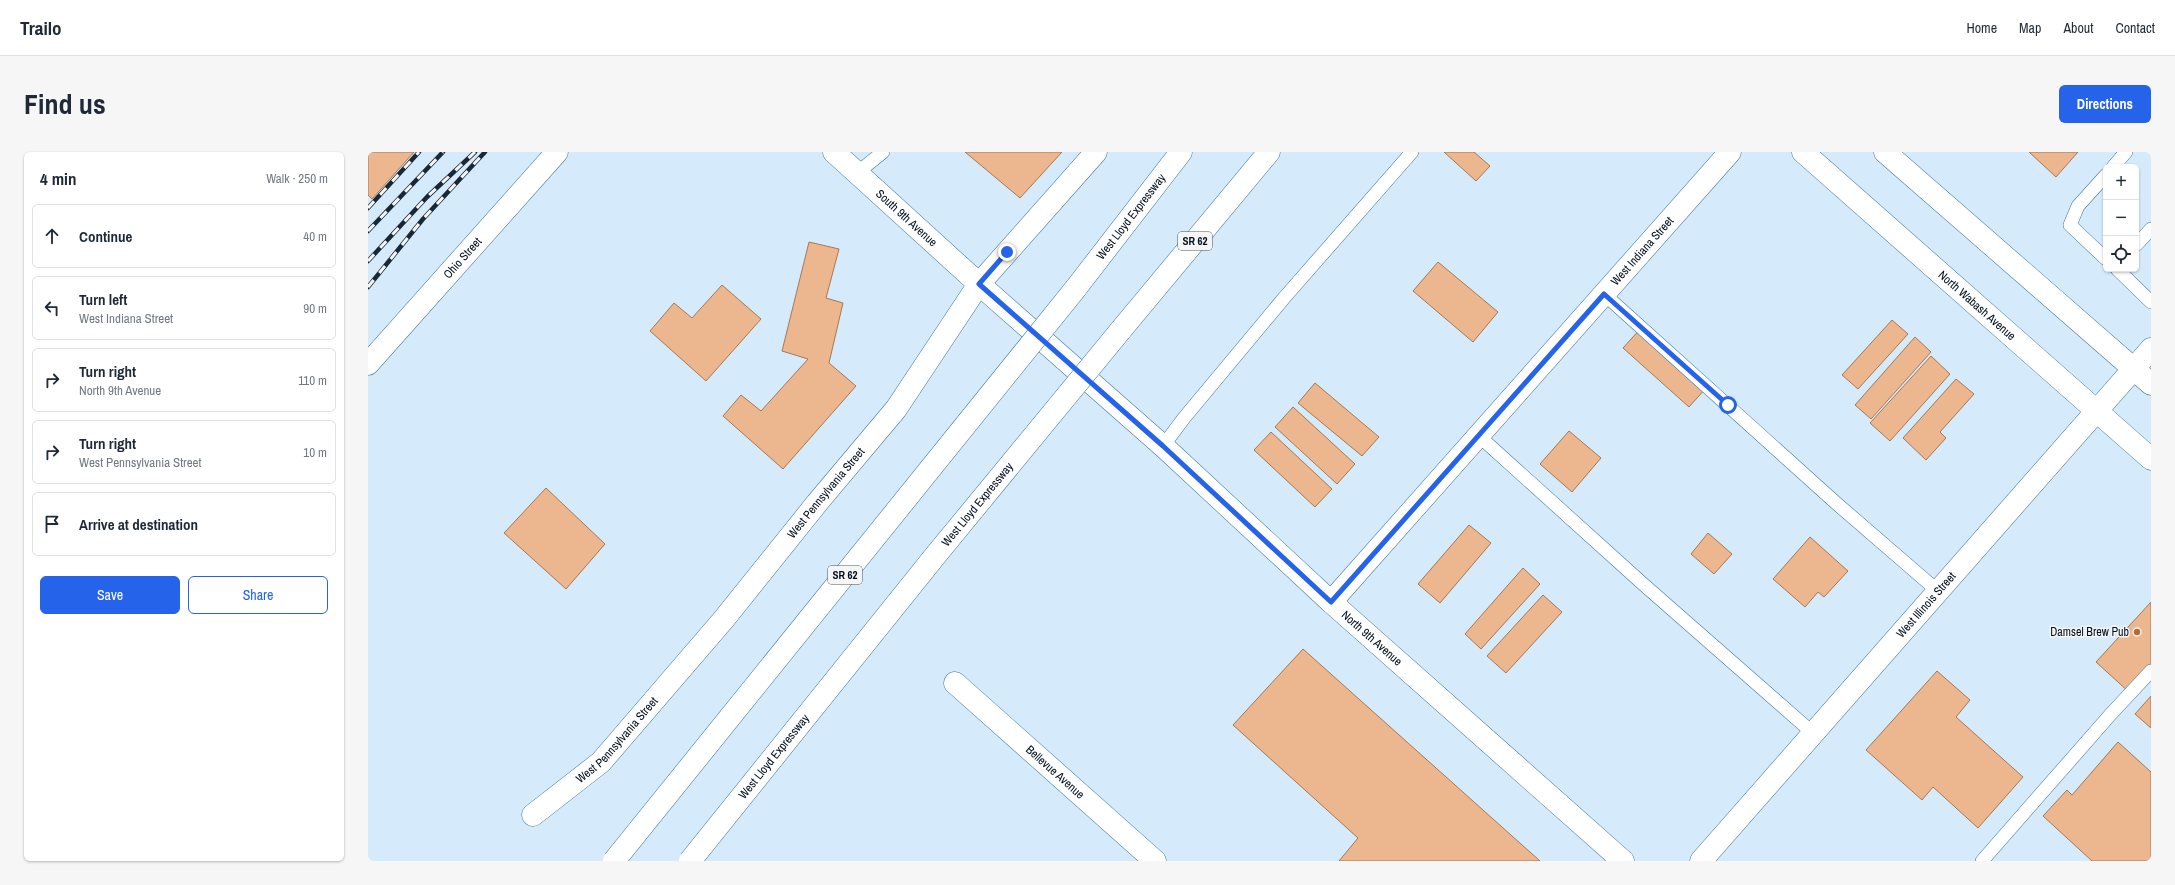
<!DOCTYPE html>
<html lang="en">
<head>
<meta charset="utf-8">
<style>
  body { margin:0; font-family:"Archivo Narrow",sans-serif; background:#f6f6f7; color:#1f2937 }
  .controls { position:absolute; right:12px; top:12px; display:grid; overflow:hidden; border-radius:6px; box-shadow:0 1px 3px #0004 }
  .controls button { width:36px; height:36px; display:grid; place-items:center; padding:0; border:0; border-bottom:1px solid #e0e1e3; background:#fff; color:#1f2937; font:20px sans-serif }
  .stop { position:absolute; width:12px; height:12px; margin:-9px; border:3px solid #2563eb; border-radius:50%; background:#fff }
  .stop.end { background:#2563eb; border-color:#fff; box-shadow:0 1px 4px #0008 }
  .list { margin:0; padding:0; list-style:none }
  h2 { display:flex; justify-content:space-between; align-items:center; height:52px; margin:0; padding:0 16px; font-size:17px }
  h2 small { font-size:13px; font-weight:400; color:#747a83 }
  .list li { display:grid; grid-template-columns:26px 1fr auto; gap:12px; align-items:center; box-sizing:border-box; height:64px; margin:0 8px 8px; padding:0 8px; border:1px solid #e0e1e3; border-radius:6px }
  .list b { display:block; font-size:15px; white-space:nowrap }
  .list p { margin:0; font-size:13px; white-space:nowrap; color:#747a83 }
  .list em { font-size:13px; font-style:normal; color:#747a83 }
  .actions { display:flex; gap:8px; padding:12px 16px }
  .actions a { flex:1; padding:9px 0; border:1px solid #2563eb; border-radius:6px; text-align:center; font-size:14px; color:#2563eb }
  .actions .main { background:#2563eb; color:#fff }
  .icon { flex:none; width:22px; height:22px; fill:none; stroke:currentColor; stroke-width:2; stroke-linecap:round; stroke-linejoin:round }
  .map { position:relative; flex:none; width:1783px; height:709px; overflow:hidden; border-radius:6px }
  header { display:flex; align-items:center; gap:24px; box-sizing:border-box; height:56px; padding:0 20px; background:#fff; border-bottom:1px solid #e0e1e3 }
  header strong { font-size:19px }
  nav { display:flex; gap:22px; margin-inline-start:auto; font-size:14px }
  .intro { display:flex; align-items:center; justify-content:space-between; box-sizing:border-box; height:96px; padding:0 24px }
  h1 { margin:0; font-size:28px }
  .button { padding:10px 18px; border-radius:6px; background:#2563eb; color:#fff; font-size:14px; font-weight:700 }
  main { display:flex; gap:24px; padding:0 24px }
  aside { flex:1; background:#fff; border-radius:6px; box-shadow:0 1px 3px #0004 }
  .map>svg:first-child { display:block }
</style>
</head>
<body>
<header>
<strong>Trailo</strong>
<nav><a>Home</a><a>Map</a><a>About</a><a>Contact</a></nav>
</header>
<div class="intro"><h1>Find us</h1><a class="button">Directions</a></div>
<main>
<aside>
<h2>4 min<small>Walk · 250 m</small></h2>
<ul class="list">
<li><svg class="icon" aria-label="ahead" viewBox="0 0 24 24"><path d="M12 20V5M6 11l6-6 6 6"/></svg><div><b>Continue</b></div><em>40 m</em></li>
<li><svg class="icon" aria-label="left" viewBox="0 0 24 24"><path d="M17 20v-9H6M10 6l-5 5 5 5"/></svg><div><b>Turn left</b><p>West Indiana Street</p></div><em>90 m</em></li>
<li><svg class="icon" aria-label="right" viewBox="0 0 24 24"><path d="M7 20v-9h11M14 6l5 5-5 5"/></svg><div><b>Turn right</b><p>North 9th Avenue</p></div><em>110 m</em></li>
<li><svg class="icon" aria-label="right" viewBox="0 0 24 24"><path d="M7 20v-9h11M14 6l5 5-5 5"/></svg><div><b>Turn right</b><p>West Pennsylvania Street</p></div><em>10 m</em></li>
<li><svg class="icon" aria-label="arrive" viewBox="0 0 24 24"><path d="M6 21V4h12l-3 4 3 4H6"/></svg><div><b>Arrive at destination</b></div></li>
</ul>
<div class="actions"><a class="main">Save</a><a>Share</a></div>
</aside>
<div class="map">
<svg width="1783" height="709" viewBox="0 0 1783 709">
  <rect width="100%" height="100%" fill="#d5ebfc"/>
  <g fill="#ecb78e" stroke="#a87750">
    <polygon points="0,0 46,0 4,47 0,43"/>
    <polygon points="597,0 694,0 652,46"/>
    <polygon points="1076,0 1106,0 1122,14 1108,29"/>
    <polygon points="1661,0 1710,0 1688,25"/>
    <polygon points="441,90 471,97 458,146 475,151 461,211 488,234 415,317 355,264 373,243 393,259 440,207 414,199"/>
    <polygon points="1070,110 1130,160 1105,190 1045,139"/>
    <polygon points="354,133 393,167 338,229 282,179 306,151 324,166"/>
    <polygon points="1524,168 1540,182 1490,237 1474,223"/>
    <polygon points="1273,176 1339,235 1321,255 1255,196"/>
    <polygon points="1547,185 1563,200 1503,267 1487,253"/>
    <polygon points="1563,204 1582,222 1522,289 1502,271"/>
    <polygon points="1588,227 1606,242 1572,280 1578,286 1558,308 1535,286"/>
    <polygon points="947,231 1011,285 994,304 930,251"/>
    <polygon points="925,255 987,312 969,332 907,275"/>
    <polygon points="1201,279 1233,306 1204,340 1172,312"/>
    <polygon points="903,280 964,337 947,355 886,298"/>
    <polygon points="178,336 237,392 198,437 136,381"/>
    <polygon points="1101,373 1123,391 1072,451 1050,432"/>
    <polygon points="1340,381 1364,402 1346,422 1323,402"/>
    <polygon points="1442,385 1480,419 1456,445 1450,440 1437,455 1405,427"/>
    <polygon points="1155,416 1172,432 1113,497 1097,482"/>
    <polygon points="1175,443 1194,460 1138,521 1119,504"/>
    <polygon points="1783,450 1783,518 1762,541 1728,510"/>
    <polygon points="935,497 1172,709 971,709 990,686 865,573"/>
    <polygon points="1569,519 1602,548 1588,565 1655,625 1610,676 1565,635 1554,648 1498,598"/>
    <polygon points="1783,544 1783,576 1767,562"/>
    <polygon points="1750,590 1783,620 1783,709 1724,709 1675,664 1699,638 1704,643"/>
  </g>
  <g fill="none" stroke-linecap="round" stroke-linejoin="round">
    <g stroke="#3f769b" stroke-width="14">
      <g id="lane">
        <polyline points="1745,15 1758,0"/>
        <polyline points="489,21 515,0"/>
        <polyline points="1738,23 1710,54 1702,73 1738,107"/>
        <polyline points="1768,93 1783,77"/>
        <polyline points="1749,117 1783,150"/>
        <polyline points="1236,142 1468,351 1571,440"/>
        <polyline points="1111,284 1275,432 1446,582"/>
        <polyline points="795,294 816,266 916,146 1044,0"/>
        <polyline points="1614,709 1742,563 1783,519"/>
      </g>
    </g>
    <g stroke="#3f769b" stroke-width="23">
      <g id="street">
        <path id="s1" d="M466 0 611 132 795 294 963 450 1255 709"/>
        <path id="s2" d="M1435 0 1783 307"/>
        <polyline points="1517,0 1783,232"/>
        <path id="s3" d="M963 450 1362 0"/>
        <path id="s4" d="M587 531 787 709"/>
        <path id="s5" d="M165 663 233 610 356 467 449 351 528 257 611 132 728 0"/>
        <path id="s6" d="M1333 709 1783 197"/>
      </g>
    </g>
    <g stroke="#3f769b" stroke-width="23">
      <g id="secondary">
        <path id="s7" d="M0 212 189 0"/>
      </g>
    </g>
    <g stroke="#3f769b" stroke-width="23">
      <g id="highway">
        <path id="s8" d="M708 136 813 0"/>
        <polyline points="752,179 901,0"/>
      </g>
    </g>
    <use href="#lane" stroke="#fff" stroke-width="13"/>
    <use href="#street" stroke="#fff" stroke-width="22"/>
    <use href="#secondary" stroke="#fff" stroke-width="22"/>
    <use href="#highway" stroke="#fff" stroke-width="22"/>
    <g stroke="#182836" stroke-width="4.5">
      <g id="rail">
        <polyline points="0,56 51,0"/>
        <polyline points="0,79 75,0"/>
        <polyline points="0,109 59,45 107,0"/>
        <polyline points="0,135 55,67 117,0"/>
      </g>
    </g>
    <use href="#rail" stroke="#f5f5f5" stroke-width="3" stroke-dasharray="9" stroke-linecap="butt"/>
    <g stroke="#3f769b" stroke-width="23" stroke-linecap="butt">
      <g id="highway-bridge">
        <polyline points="246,709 708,136"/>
        <path id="s9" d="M322 709 567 404 752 179"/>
      </g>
    </g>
    <use href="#highway-bridge" stroke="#fff" stroke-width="22"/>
  </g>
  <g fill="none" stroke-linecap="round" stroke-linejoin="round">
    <polyline stroke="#2563eb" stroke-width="5" points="639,100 611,132 795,294 963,450 1236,142 1360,253"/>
  </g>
  <circle fill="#ae6e36" stroke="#f5f5f5" stroke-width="1.5" cx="1769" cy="480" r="4"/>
  <g text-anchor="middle" stroke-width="3" stroke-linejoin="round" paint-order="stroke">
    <g fill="#f5f5f5" stroke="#4a545e" stroke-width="1">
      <rect x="810" y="80" width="34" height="18" rx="3"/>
      <rect x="460" y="414" width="34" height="18" rx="3"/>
    </g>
    <g font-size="11" font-weight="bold" fill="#000f1d">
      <text x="827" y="93">SR 62</text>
      <text x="477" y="427">SR 62</text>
    </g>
    <g font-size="12" fill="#000f1d" stroke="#f5f5f5">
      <text dy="4" stroke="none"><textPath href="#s8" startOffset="90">West Lloyd Expressway</textPath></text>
      <text dy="4" stroke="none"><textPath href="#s1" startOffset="98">South 9th Avenue</textPath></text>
      <text dy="4" stroke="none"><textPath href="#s3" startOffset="469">West Indiana Street</textPath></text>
      <text dy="4" stroke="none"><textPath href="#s7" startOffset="142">Ohio Street</textPath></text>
      <text dy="4" stroke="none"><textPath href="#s2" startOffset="232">North Wabash Avenue</textPath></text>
      <text dy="4" stroke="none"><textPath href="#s5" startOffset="437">West Pennsylvania Street</textPath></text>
      <text dy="4" stroke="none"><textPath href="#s9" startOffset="458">West Lloyd Expressway</textPath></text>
      <text dy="4" stroke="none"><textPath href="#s6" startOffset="341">West Illinois Street</textPath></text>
      <text dy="4" stroke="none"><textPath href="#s1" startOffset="725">North 9th Avenue</textPath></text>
      <text dy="4" stroke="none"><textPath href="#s5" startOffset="113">West Pennsylvania Street</textPath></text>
      <text dy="4" stroke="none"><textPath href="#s9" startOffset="134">West Lloyd Expressway</textPath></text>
      <text dy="4" stroke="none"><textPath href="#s4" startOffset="134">Bellevue Avenue</textPath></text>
    </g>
    <g font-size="12" fill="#000f1d" stroke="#f5f5f5" text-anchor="end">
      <text x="1761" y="484">Damsel Brew Pub</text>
    </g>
  </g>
</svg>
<div class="controls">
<button>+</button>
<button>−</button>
<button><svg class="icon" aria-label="locate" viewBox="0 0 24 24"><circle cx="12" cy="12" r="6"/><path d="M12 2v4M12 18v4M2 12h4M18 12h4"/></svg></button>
</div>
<div class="stop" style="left:1360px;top:253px"></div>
<div class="stop end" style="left:639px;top:100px"></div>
</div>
</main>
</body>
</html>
